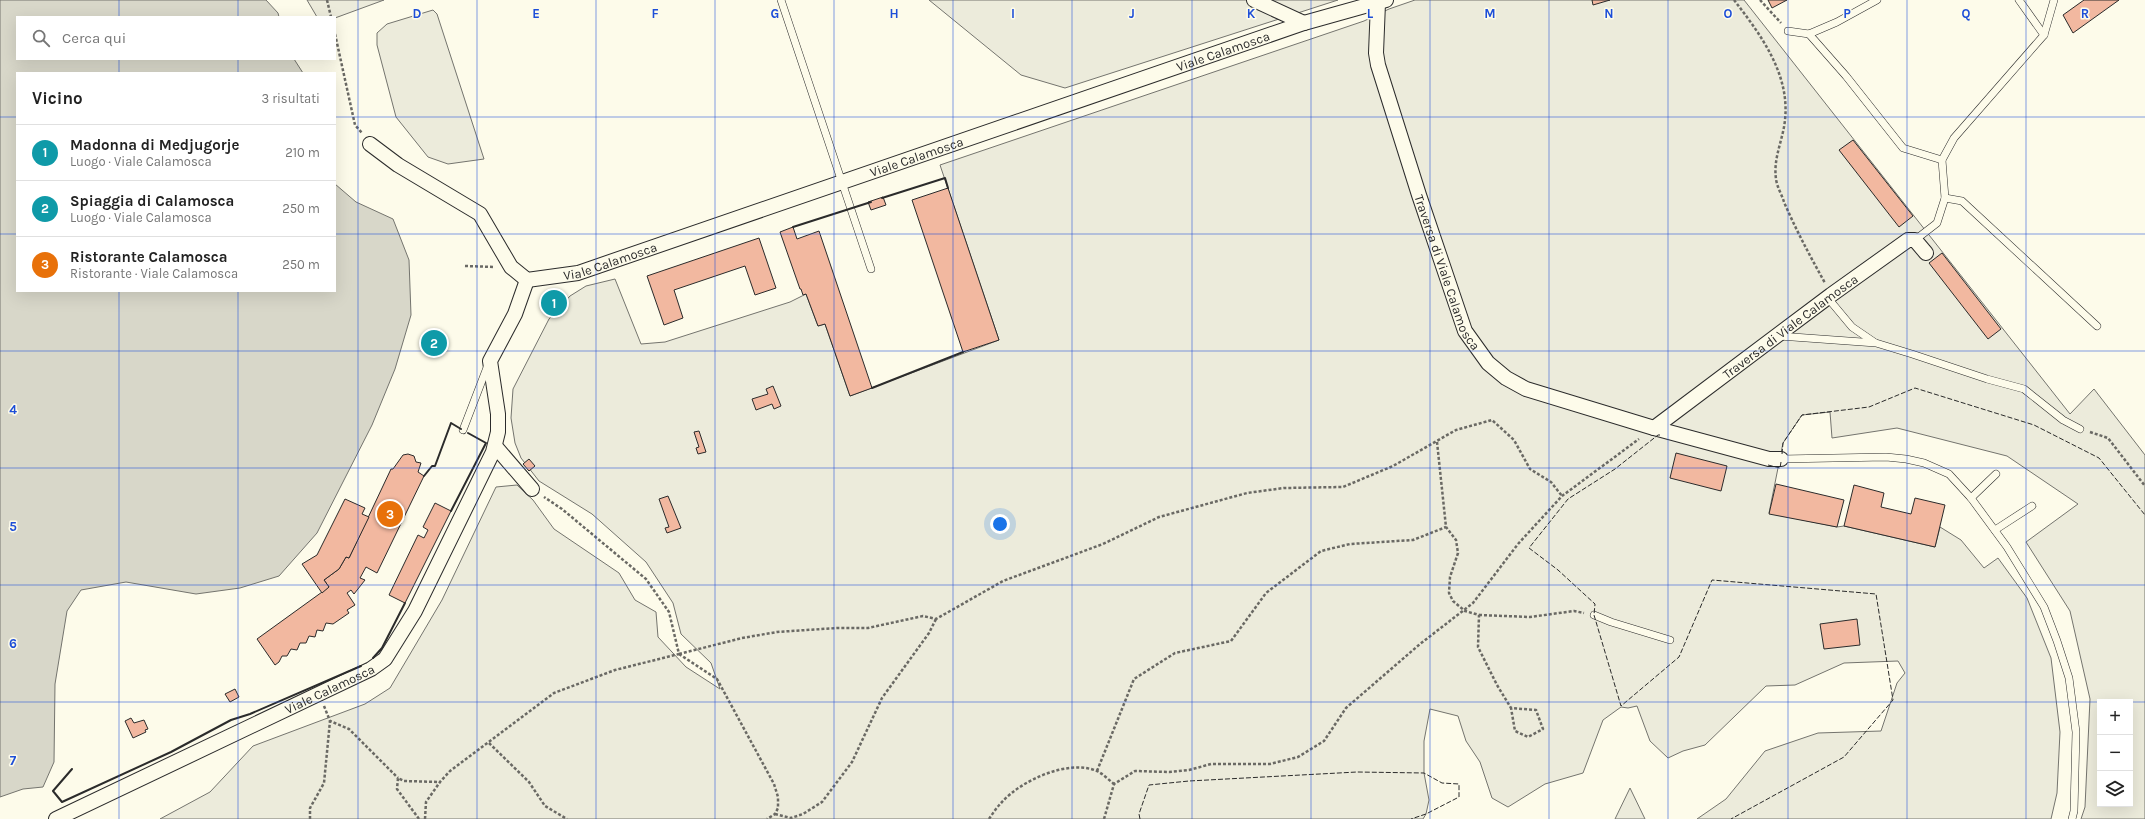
<!DOCTYPE html>
<html lang="it">
<head>
<meta charset="utf-8">
<style>
  body { margin:0; font-family:Karla,sans-serif; background:#f2f2f2; color:#222 }
  .controls { position:absolute; right:12px; bottom:12px; display:grid; overflow:hidden; border-radius:0px; box-shadow:0 4px 16px #0002 }
  .controls button { width:36px; height:36px; display:grid; place-items:center; padding:0; border:0; border-bottom:1px solid #e0e0e0; background:#fff; color:#222; font:20px sans-serif }
  .you { position:absolute; left:1000px; top:524px; width:14px; height:14px; margin:-10px; border:3px solid #fff; border-radius:50%; background:#1a73e8; box-shadow:0 0 0 6px #1a73e833 }
  .badge { display:grid; place-items:center; width:26px; height:26px; border-radius:50%; background:#c62828; color:#fff; font-size:13px; font-weight:700 }
  .pin { position:absolute; translate:-50% -50%; border:2px solid #fff; box-shadow:0 1px 4px #0006 }
  .list { margin:0; padding:0; list-style:none }
  h2 { display:flex; justify-content:space-between; align-items:center; height:52px; margin:0; padding:0 16px; font-size:17px }
  h2 small { font-size:13px; font-weight:400; color:#767676 }
  .list li { display:grid; grid-template-columns:26px 1fr auto; gap:12px; align-items:center; box-sizing:border-box; height:56px; padding:0 16px; border-top:1px solid #e0e0e0 }
  .list b { display:block; font-size:15px; white-space:nowrap }
  .list p { margin:0; font-size:13px; white-space:nowrap; color:#767676 }
  .list em { font-size:13px; font-style:normal; color:#767676 }
  .icon { flex:none; width:22px; height:22px; fill:none; stroke:currentColor; stroke-width:2; stroke-linecap:round; stroke-linejoin:round }
  .map { position:relative; flex:none; width:2145px; height:819px; overflow:hidden }
  .search { position:absolute; background:#fff; box-shadow:0 4px 16px #0002; left:16px; top:16px; width:320px; height:44px; display:flex; align-items:center; gap:10px; box-sizing:border-box; padding:0 14px; border-radius:0px; color:#767676; font-size:15px }
  .panel { position:absolute; background:#fff; box-shadow:0 4px 16px #0002; left:16px; top:72px; width:320px; height:220px; border-radius:0px }
  .map>svg:first-child { display:block }
</style>
</head>
<body>
<div class="map">
<svg width="2145" height="819" viewBox="0 0 2145 819">
  <rect width="100%" height="100%" fill="#fdfbea"/>
  <g fill="#ecebdb" stroke="#74746e" fill-rule="evenodd">
    <polygon points="307,0 384,0 335,18 317,17"/>
    <polygon points="929,0 1338,0 1065,88 1021,75"/>
    <path d="M1415 0H1744L2070 414 2094 389 2145 455V819H2081L2085 807 2090 699 2070 611 2026 542 2078 504 2007 456 1897 428 1832 438 1830 412 1802 415 1783 443 1769 513 1837 527 1844 526 1935 547 1940 527 1961 540 1984 568 1998 558 2027 598 2051 658 2060 732 2057 793 2051 819H1697L1726 799 1765 751 1818 733 1881 731 1897 683 1905 673 1898 661 1844 663 1795 685 1766 686 1705 745 1683 751 1668 758 1650 741 1637 706 1628 708 1621 707 1603 720 1583 773 1545 784 1508 807 1492 798 1480 762 1466 741 1458 716 1430 709 1424 741V773L1429 800 1426 814 1423 819H160L210 792 253 746 365 704 390 688 442 600 496 487 517 485 533 500 554 529 619 573 635 600 656 612 658 637 686 667 720 689 711 663 681 634 673 603 646 562 592 514 539 481 521 458 515 443 511 418 513 389 549 319 570 296 586 286 615 279 641 344 665 342 790 302 806 294 818 326 825 324 850 396 999 340 940 165 1364 21 1389 9ZM2100 702H2130V804H2100Z"/>
    <polygon points="433,10 437,14 484,159 448,164 428,157 396,117 377,45 377,33 387,24"/>
    <polygon points="1630,788 1645,819 1615,819"/>
  </g>
  <polygon fill="#d8d7c9" stroke="#74746e" points="0,0 266,0 278,13 279,17 17,17 17,59 294,59 303,73 17,73 17,291 335,291 335,184 356,202 393,219 409,260 411,315 395,369 372,425 317,533 279,576 240,588 196,594 126,582 81,590 67,611 55,684 54,762 43,787 23,789 0,797"/>
  <g fill="#f2b8a0" stroke="#2b2b2b">
    <polygon points="1592,0 1610,0 1593,5"/>
    <polygon points="1768,0 1787,0 1772,8"/>
    <polygon points="2084,0 2119,0 2073,33 2063,15"/>
    <polygon points="1853,140 1913,216 1899,227 1839,150"/>
    <polygon points="948,188 999,340 963,352 912,200"/>
    <polygon points="883,197 886,205 871,210 868,202"/>
    <polygon points="793,227 797,239 819,231 872,388 850,396 825,324 818,326 806,294 803,295 801,289 800,289 780,232"/>
    <polygon points="759,238 776,288 755,295 745,266 674,290 683,318 664,325 647,276"/>
    <polygon points="1942,253 2001,329 1988,339 1929,263"/>
    <polygon points="773,386 781,406 774,409 772,404 756,410 752,399 768,394 766,389"/>
    <polygon points="699,431 706,452 698,454 696,448 699,447 694,432"/>
    <polygon points="1676,453 1727,466 1721,491 1670,478"/>
    <polygon points="408,454 414,456 416,462 421,463 418,472 424,476 377,573 366,567 360,578 365,580 354,594 351,590 347,593 355,605 347,610 349,613 333,624 326,623 323,631 317,630 315,637 309,636 306,643 300,643 297,650 291,649 287,656 282,656 279,662 275,665 257,639 329,587 324,580 339,569 346,557 349,558 391,469 393,469 403,455"/>
    <polygon points="529,459 535,466 529,471 523,464"/>
    <polygon points="1776,484 1844,500 1837,527 1769,514"/>
    <polygon points="1854,485 1884,493 1881,507 1911,514 1915,498 1945,505 1935,547 1844,526"/>
    <polygon points="668,496 681,528 667,533 665,528 669,527 659,499"/>
    <polygon points="345,499 365,508 362,514 369,517 349,558 346,557 339,569 324,580 329,587 322,593 302,564 317,555"/>
    <polygon points="435,503 451,511 405,603 389,595 418,535 424,538 428,530 423,527"/>
    <polygon points="1857,619 1860,645 1824,649 1820,624"/>
    <polygon points="235,689 239,697 230,702 225,694"/>
    <polygon points="131,718 134,723 144,720 148,729 145,730 146,732 133,738 125,721"/>
  </g>
  <g fill="none" stroke-linecap="round" stroke-linejoin="round">
    <g stroke="#2b2b2b" stroke-width="8">
      <g id="service">
        <polyline points="781,0 871,269"/>
        <polyline points="2019,0 2044,35"/>
        <polyline points="1788,31 1809,34 1837,22 1877,0"/>
        <polyline points="1809,34 1846,76 1903,148 1942,160"/>
        <polyline points="1945,198 1962,201 2097,326"/>
        <polyline points="1915,240 1937,223 1945,198 1942,160 1954,138 2044,35 2054,0"/>
        <polyline points="1827,297 1852,327 1874,342"/>
        <polyline points="1779,336 1876,343 1912,354 1987,379 2024,389 2063,420 2080,429"/>
        <polyline points="463,430 488,365"/>
        <polyline points="1781,459 1886,457 1906,459 1924,463 1949,474 1971,498 2007,547 2044,607 2057,641 2069,678 2076,732 2074,811 2072,819"/>
        <polyline points="1971,498 1996,474"/>
        <polyline points="1995,530 2032,506"/>
        <polyline points="1594,615 1611,622 1670,640"/>
      </g>
    </g>
    <g stroke="#2b2b2b" stroke-width="16">
      <g id="minor">
        <polyline points="1254,0 1304,23"/>
        <path id="s1" d="M1378 3 1376 53 1378 65 1419 195 1465 331 1488 363 1506 378 1526 389 1654 428 1769 459H1781"/>
        <path id="s2" d="M370 144 398 165 480 214 511 267 527 280 578 273 1304 23 1386 0"/>
        <path id="s3" d="M1654 428 1831 295 1908 240H1915L1926 253"/>
        <polyline points="495,446 532,489"/>
        <path id="s4" d="M56 819 371 669 385 659 415 611 493 452 498 432V414L490 361 515 314 527 280"/>
      </g>
    </g>
    <g stroke="#6a6964" stroke-width="2.5" stroke-dasharray="3 2" stroke-linecap="butt">
      <polyline points="327,0 331,17"/>
      <path d="M1734 0C1761 35 1790 74 1785 120 1783 140 1773 158 1776 179 1777 187 1782 195 1784 202 1796 230 1810 256 1825 283"/>
      <polyline points="1760,0 1781,23"/>
      <polyline points="335,34 355,125 362,133"/>
      <polyline points="465,266 495,267"/>
      <polyline points="2090,432 2108,438 2145,486"/>
      <polyline points="1437,442 1446,527 1456,540 1458,553 1450,577 1449,593 1453,601 1465,611 1479,615 1478,647 1497,685 1511,708 1536,710 1543,729 1528,737 1515,731 1511,708"/>
      <polyline points="1479,615 1530,617 1574,611 1584,613"/>
      <polyline points="679,654 742,638 777,632 837,628 868,628 923,616 936,619 1003,581 1103,544 1159,517 1247,493 1284,488 1343,487 1393,466 1456,430 1492,420 1514,440 1530,469 1551,482 1562,496"/>
      <polyline points="679,654 717,679 774,784 778,797 778,808 775,814 767,819"/>
      <polyline points="324,706 330,721 349,729 398,778"/>
      <polyline points="489,743 529,782 545,806 567,819"/>
      <polyline points="1097,771 1134,679 1175,653 1231,641 1266,593 1321,551 1350,544 1413,540 1446,527"/>
      <polyline points="775,814 791,818 803,814 822,802 852,762 882,698 929,633 936,619"/>
      <polyline points="310,819 310,808 324,783 330,721"/>
      <polyline points="419,819 397,789 398,778 404,781 440,782"/>
      <polyline points="425,819 426,802 440,782 450,771 554,693 615,670 679,654 669,612 646,579 562,509 544,497"/>
      <path d="M989 819C993 813 997 807 1002 802 1022 780 1068 759 1097 771 1103 774 1109 780 1114 784"/>
      <polyline points="1104,819 1114,784 1135,771 1169,772 1189,770 1211,764 1270,764 1298,757 1324,741 1346,708 1420,644 1473,603 1518,544 1562,496 1639,439"/>
    </g>
    <use href="#service" stroke="#fdfbea" stroke-width="7"/>
    <use href="#minor" stroke="#fdfbea" stroke-width="14"/>
    <g stroke="#2b2b2b" stroke-width="1" stroke-dasharray="5 2" stroke-linecap="butt">
      <polyline points="1660,435 1658,435 1615,469 1568,499 1529,548 1558,570 1595,604 1594,615 1621,706 1679,657 1712,580 1876,594 1893,700 1844,757 1731,819"/>
      <polyline points="1782,454 1783,443 1802,415 1869,407 1915,388 2034,425 2099,458 2145,515"/>
      <polyline points="1768,465 1780,468 1781,462"/>
      <polyline points="1140,819 1139,814 1149,785 1189,781 1357,772 1424,773 1442,783 1459,784 1459,797 1426,814 1411,819"/>
    </g>
    <g stroke="#2b2b2b" stroke-width="2">
      <polyline points="882,198 945,178 948,188"/>
      <polyline points="793,227 871,202"/>
      <polyline points="872,388 963,352"/>
      <polyline points="424,476 432,466 435,466 451,423 461,429"/>
      <polyline points="451,511 486,443 468,433"/>
      <polyline points="373,658 382,648 405,603"/>
      <polyline points="72,769 53,791 62,802 171,752 231,720 250,714 361,666"/>
    </g>
  </g>
  <path fill="none" stroke="#1d4ed8" stroke-width="1" stroke-opacity="0.55" d="M119 0V17M238 0V17M358 0V819M477 0V819M596 0V819M715 0V819M834 0V819M953 0V819M1072 0V819M1192 0V819M1311 0V819M1430 0V819M1549 0V819M1668 0V819M1788 0V819M1907 0V819M2026 0V819M119 59V73M238 59V73M0 117H17M335 117H2145M0 234H17M335 234H2145M119 291V819M238 291V819M0 351H2145M0 468H2145M0 585H2145M0 702H2100M2100 702H2130M2130 702H2145"/>
  <g text-anchor="middle" stroke-width="3" stroke-linejoin="round" paint-order="stroke">
    <g font-size="13" fill="#2b2b2b" stroke="#fdfbea">
      <text dy="5" stroke="none"><textPath href="#s2" startOffset="946">Viale Calamosca</textPath></text>
      <text dy="5" stroke="none"><textPath href="#s2" startOffset="622">Viale Calamosca</textPath></text>
      <text dy="5" stroke="none"><textPath href="#s2" startOffset="298">Viale Calamosca</textPath></text>
      <text dy="5" stroke="none"><textPath href="#s1" startOffset="281">Traversa di Viale Calamosca</textPath></text>
      <text dy="5" stroke="none"><textPath href="#s3" startOffset="170">Traversa di Viale Calamosca</textPath></text>
      <text dy="5" stroke="none"><textPath href="#s4" startOffset="303">Viale Calamosca</textPath></text>
    </g>
  </g>
  <g font-size="13" text-anchor="middle" font-weight="bold" fill="#1d4ed8" stroke="#fdfbea" stroke-width="3" stroke-linejoin="round" paint-order="stroke">
    <text x="417" y="18">D</text>
    <text x="536" y="18">E</text>
    <text x="655" y="18">F</text>
    <text x="775" y="18">G</text>
    <text x="894" y="18">H</text>
    <text x="1013" y="18">I</text>
    <text x="1132" y="18">J</text>
    <text x="1251" y="18">K</text>
    <text x="1370" y="18">L</text>
    <text x="1490" y="18">M</text>
    <text x="1609" y="18">N</text>
    <text x="1728" y="18">O</text>
    <text x="1847" y="18">P</text>
    <text x="1966" y="18">Q</text>
    <text x="2085" y="18">R</text>
    <text x="13" y="414">4</text>
    <text x="13" y="531">5</text>
    <text x="13" y="648">6</text>
    <text x="13" y="765">7</text>
  </g>
</svg>
<div class="controls">
<button>+</button>
<button>−</button>
<button><svg class="icon" aria-label="layers" viewBox="0 0 24 24"><path d="M12 4l9 5-9 5-9-5zM3 14l9 5 9-5"/></svg></button>
</div>
<div class="you"></div>
<div class="pin badge" style="left:554px;top:303px;background:#0f9aa8">1</div>
<div class="pin badge" style="left:434px;top:343px;background:#0f9aa8">2</div>
<div class="pin badge" style="left:390px;top:514px;background:#e8710a">3</div>
<div class="search"><svg class="icon" aria-label="search" viewBox="0 0 24 24"><circle cx="10" cy="10" r="6"/><path d="M15 15l6 6"/></svg>Cerca qui</div>
<section class="panel">
<h2>Vicino<small>3 risultati</small></h2>
<ul class="list">
<li><span class="badge" style="background:#0f9aa8">1</span><div><b>Madonna di Medjugorje</b><p>Luogo · Viale Calamosca</p></div><em>210 m</em></li>
<li><span class="badge" style="background:#0f9aa8">2</span><div><b>Spiaggia di Calamosca</b><p>Luogo · Viale Calamosca</p></div><em>250 m</em></li>
<li><span class="badge" style="background:#e8710a">3</span><div><b>Ristorante Calamosca</b><p>Ristorante · Viale Calamosca</p></div><em>250 m</em></li>
</ul>
</section>
</div>
</body>
</html>
